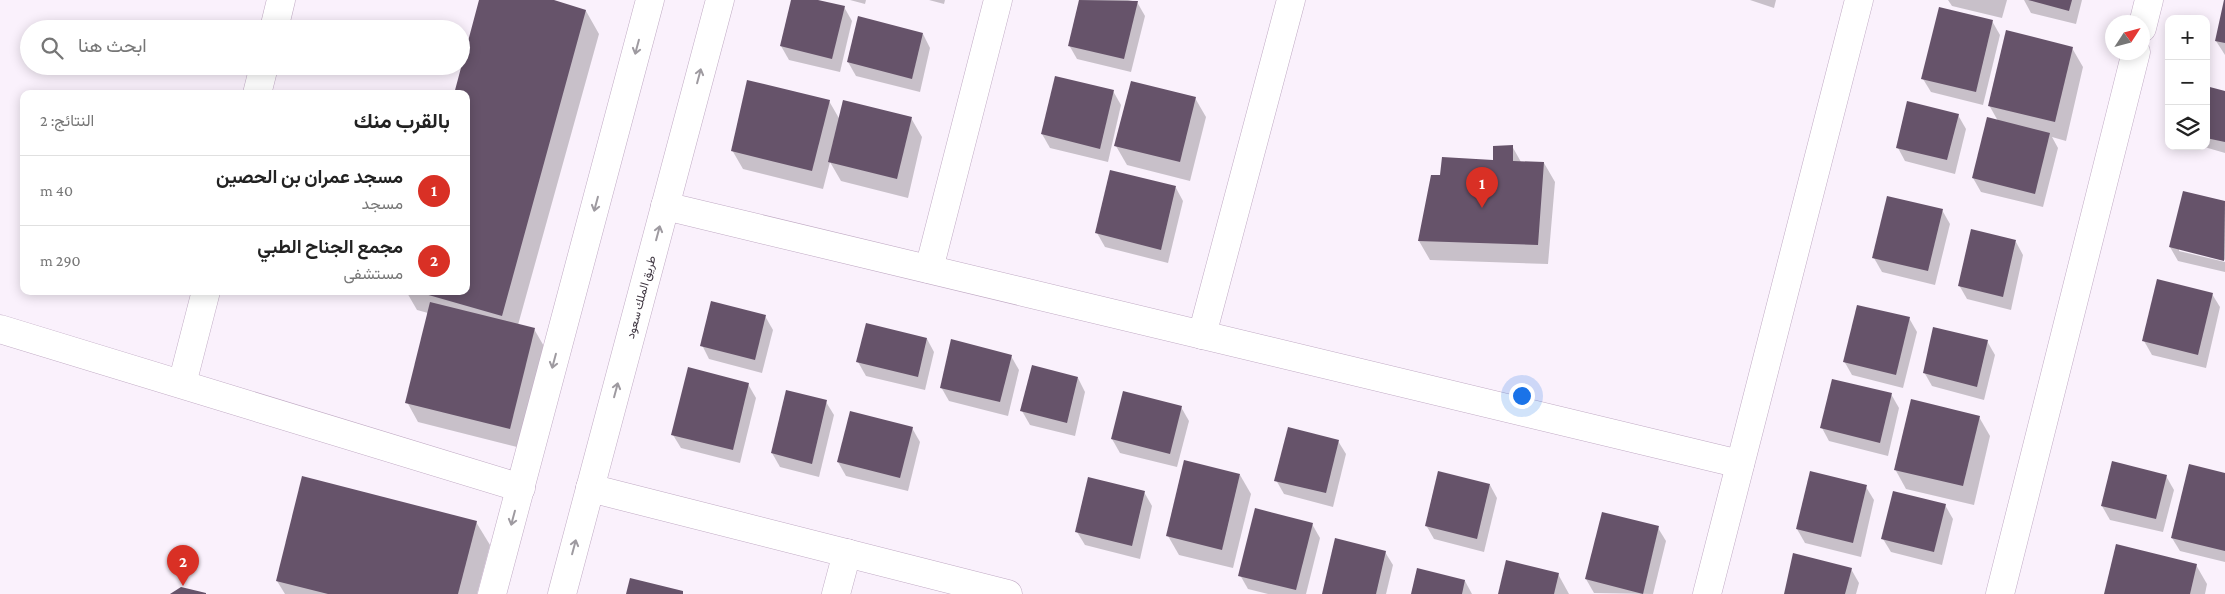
<!DOCTYPE html>
<html lang="ar">
<head>
<meta charset="utf-8">
<style>
  body { margin:0; font-family:"Crimson Pro",Vazirmatn,serif; background:#f6f6f6; color:#222; direction:rtl }
  .controls { position:absolute; right:15px; top:15px; display:grid; overflow:hidden; border-radius:10px; box-shadow:0 2px 12px #0003 }
  .controls button { width:45px; height:45px; display:grid; place-items:center; padding:0; border:0; border-bottom:1px solid #e0e0e0; background:#fff; color:#222; font:25px sans-serif }
  .compass { position:absolute; left:2105px; top:15px; width:45px; height:45px; border-radius:50%; background:#fff; box-shadow:0 2px 12px #0003; rotate:54deg }
  .you { position:absolute; left:1521px; top:395px; width:18px; height:18px; margin:-12px; border:4px solid #fff; border-radius:50%; background:#1a73e8; box-shadow:0 0 0 8px #1a73e833 }
  .badge { display:grid; place-items:center; width:32px; height:32px; border-radius:50%; background:#d93025; color:#fff; font-size:16px; font-weight:700 }
  .pin { position:absolute; translate:-50% -41px; filter:drop-shadow(0 1px 2px #0008) }
  .pin::after { content:''; position:absolute; top:26px; width:18px; height:15px; background:inherit; clip-path:polygon(0 0,100% 0,50% 100%) }
  .list { margin:0; padding:0; list-style:none }
  h2 { display:flex; justify-content:space-between; align-items:center; height:65px; margin:0; padding:0 20px; font-size:21px }
  h2 small { font-size:16px; font-weight:400; color:#767676 }
  .list li { display:grid; grid-template-columns:32px 1fr auto; gap:15px; align-items:center; box-sizing:border-box; height:70px; padding:0 20px; border-top:1px solid #e0e0e0 }
  .list b { display:block; font-size:19px; white-space:nowrap }
  .list p { margin:0; font-size:16px; white-space:nowrap; color:#767676 }
  .list em { font-size:16px; font-style:normal; color:#767676 }
  .icon { flex:none; width:28px; height:28px; fill:none; stroke:currentColor; stroke-width:2; stroke-linecap:round; stroke-linejoin:round }
  .map { position:relative; flex:none; width:2225px; height:594px; overflow:hidden; direction:ltr }
  .search { position:absolute; background:#fff; box-shadow:0 2px 12px #0003; left:20px; top:20px; width:450px; height:55px; display:flex; align-items:center; gap:12px; box-sizing:border-box; padding:0 18px; border-radius:28px; color:#767676; font-size:19px }
  .panel { position:absolute; background:#fff; box-shadow:0 2px 12px #0003; left:20px; top:90px; width:450px; height:205px; border-radius:10px; direction:rtl }
  .map>svg:first-child { display:block }
</style>
</head>
<body>
<div class="map">
<svg width="2225" height="594" viewBox="0 0 2225 594">
  <rect width="100%" height="100%" fill="#faf1fc"/>
  <g fill="#0003">
    <polygon points="480,0 549,0 586,11 599,34 518,325 534,329 545,348 521,448 418,422 407,402 428,313 417,310 406,291 466,291"/>
    <polygon points="792,0 813,0 844,7 852,21 840,72 789,60 781,46"/>
    <polygon points="850,0 866,0 865,4"/>
    <polygon points="929,0 945,0 944,4"/>
    <polygon points="1080,0 1128,0 1137,2 1145,16 1131,72 1077,59 1069,45"/>
    <polygon points="1750,0 1776,0 1774,8"/>
    <polygon points="1948,0 2007,0 2002,18 1952,6"/>
    <polygon points="2024,0 2082,0 2076,24 2031,13"/>
    <polygon points="2225,3 2225,55 2216,41"/>
    <polygon points="1992,21 2000,35 1983,105 1931,92 1923,79"/>
    <polygon points="923,34 930,48 920,92 856,76 848,62"/>
    <polygon points="2072,48 2083,67 2066,141 2052,137 2058,148 2043,207 1981,192 1973,178 1998,121 1989,105"/>
    <polygon points="2206,87 2225,92 2225,153 2201,146 2206,146"/>
    <polygon points="1113,91 1121,105 1108,162 1050,148 1042,134"/>
    <polygon points="1195,98 1206,117 1190,181 1127,165 1116,146"/>
    <polygon points="829,101 840,120 911,118 922,137 908,198 841,181 830,162 823,189 743,169 732,150"/>
    <polygon points="1958,115 1966,129 1955,174 1905,161 1898,148"/>
    <polygon points="1512,146 1521,162 1544,163 1555,182 1548,264 1430,260 1419,241 1441,176 1494,161"/>
    <polygon points="1176,188 1183,201 1168,263 1105,247 1097,233"/>
    <polygon points="2184,192 2225,202 2225,260 2179,248 2179,251 2225,262 2225,272 2178,261 2170,247"/>
    <polygon points="1942,210 1950,224 1935,285 1882,272 1874,258"/>
    <polygon points="2016,242 2023,255 2011,310 1967,299 1959,285"/>
    <polygon points="2212,294 2220,307 2206,368 2152,355 2144,341"/>
    <polygon points="765,316 773,330 762,373 709,359 702,345"/>
    <polygon points="1909,318 1917,332 1903,388 1852,375 1844,361"/>
    <polygon points="927,339 934,352 925,390 866,376 858,362"/>
    <polygon points="1987,341 1995,355 1984,400 1932,386 1924,372"/>
    <polygon points="1011,356 1019,370 1008,416 949,401 941,387"/>
    <polygon points="1078,378 1085,392 1075,436 1030,425 1022,411"/>
    <polygon points="748,384 756,398 740,463 681,448 673,435"/>
    <polygon points="1891,394 1899,408 1888,456 1829,441 1822,428"/>
    <polygon points="826,402 834,415 819,477 780,467 772,453"/>
    <polygon points="1181,407 1189,421 1177,467 1120,453 1112,439"/>
    <polygon points="1979,417 1990,436 1974,505 1906,489 1895,469"/>
    <polygon points="912,428 920,442 908,491 846,476 838,462"/>
    <polygon points="1338,441 1346,454 1333,507 1284,494 1276,480"/>
    <polygon points="2225,474 2225,562 2180,551 2172,538"/>
    <polygon points="1240,475 1251,494 1233,568 1179,555 1168,536"/>
    <polygon points="2166,476 2174,490 2163,532 2110,520 2102,506"/>
    <polygon points="1490,485 1497,498 1484,552 1434,539 1426,525"/>
    <polygon points="1866,487 1874,500 1861,557 1805,543 1797,529"/>
    <polygon points="1144,492 1152,506 1140,559 1085,545 1077,532"/>
    <polygon points="1945,505 1953,519 1942,565 1891,552 1883,539"/>
    <polygon points="476,522 490,545 477,594 285,594 277,581"/>
    <polygon points="1312,524 1320,538 1306,594 1268,594 1248,589 1240,575"/>
    <polygon points="1658,528 1666,541 1653,594 1594,593 1586,579"/>
    <polygon points="1385,552 1393,565 1386,594 1323,594"/>
    <polygon points="2196,565 2207,584 2205,594 2106,594"/>
    <polygon points="1851,569 1859,583 1856,594 1785,594"/>
    <polygon points="1558,574 1569,594 1499,594"/>
    <polygon points="1465,581 1472,594 1413,594"/>
  </g>
  <g fill="#66536a">
    <polygon points="479,0 554,0 586,10 502,316 418,292 466,291 466,94 454,94"/>
    <polygon points="791,0 818,0 845,6 832,59 780,46"/>
    <polygon points="1079,0 1138,1 1124,59 1068,46"/>
    <polygon points="2028,0 2072,0 2069,11"/>
    <polygon points="2224,0 2225,0 2225,43 2215,41"/>
    <polygon points="1939,7 1993,20 1976,92 1921,79"/>
    <polygon points="858,16 923,33 912,79 847,62"/>
    <polygon points="2006,30 2073,47 2055,122 1988,106"/>
    <polygon points="1055,76 1114,90 1100,149 1041,134"/>
    <polygon points="747,80 830,100 812,171 731,151"/>
    <polygon points="1131,81 1196,97 1180,162 1114,146"/>
    <polygon points="2206,86 2225,91 2225,142 2206,138"/>
    <polygon points="843,100 912,117 897,179 828,162"/>
    <polygon points="1907,101 1959,114 1947,160 1896,148"/>
    <polygon points="1987,117 2050,133 2035,194 1972,178"/>
    <polygon points="1513,145 1513,161 1544,162 1538,245 1418,241 1431,175 1440,175 1442,157 1493,160 1493,146"/>
    <polygon points="1110,170 1176,186 1161,250 1095,233"/>
    <polygon points="2183,191 2225,201 2224,261 2169,247"/>
    <polygon points="1887,196 1943,209 1928,271 1872,258"/>
    <polygon points="1971,229 2016,240 2003,297 1958,286"/>
    <polygon points="2157,279 2213,293 2198,355 2142,341"/>
    <polygon points="711,301 766,315 755,360 700,346"/>
    <polygon points="430,302 535,328 510,429 405,403"/>
    <polygon points="1857,305 1910,317 1896,375 1843,362"/>
    <polygon points="866,323 927,338 918,377 856,362"/>
    <polygon points="1933,327 1988,340 1977,387 1923,373"/>
    <polygon points="951,339 1012,355 1000,402 940,388"/>
    <polygon points="1032,365 1078,377 1067,423 1020,411"/>
    <polygon points="688,367 749,383 733,450 671,435"/>
    <polygon points="1832,379 1892,393 1880,443 1820,428"/>
    <polygon points="786,390 827,400 812,464 771,453"/>
    <polygon points="1123,391 1182,406 1170,454 1111,439"/>
    <polygon points="1911,399 1980,416 1963,486 1894,470"/>
    <polygon points="850,411 913,427 900,478 837,462"/>
    <polygon points="1288,427 1339,440 1326,493 1274,481"/>
    <polygon points="1184,460 1240,474 1222,550 1166,536"/>
    <polygon points="2112,461 2167,475 2156,519 2101,506"/>
    <polygon points="2189,464 2225,473 2225,551 2171,538"/>
    <polygon points="1438,471 1490,484 1477,539 1425,526"/>
    <polygon points="1810,471 1867,485 1853,543 1796,529"/>
    <polygon points="302,476 477,521 458,594 328,594 276,581"/>
    <polygon points="1088,477 1145,491 1132,546 1075,532"/>
    <polygon points="1893,491 1946,504 1934,552 1881,539"/>
    <polygon points="1255,508 1313,523 1296,590 1238,576"/>
    <polygon points="1602,512 1659,526 1643,594 1585,579"/>
    <polygon points="1335,538 1386,551 1376,594 1322,594"/>
    <polygon points="2116,544 2197,564 2190,594 2104,594"/>
    <polygon points="1793,553 1852,568 1845,594 1784,594"/>
    <polygon points="1506,560 1559,573 1554,594 1498,594"/>
    <polygon points="1417,568 1465,580 1462,594 1411,594"/>
    <polygon points="630,578 683,591 683,594 626,594"/>
    <polygon points="181,587 206,593 206,594 170,594"/>
  </g>
  <g fill="none" stroke-linecap="round" stroke-linejoin="round">
    <g stroke="#c0aac4" stroke-width="29">
      <g id="minor">
        <polyline points="2142,28 2149,0"/>
        <polyline points="274,29 281,0"/>
        <polyline points="257,94 264,66"/>
        <polyline points="665,206 1740,464"/>
        <polyline points="929,269 998,0"/>
        <polyline points="0,329 521,488"/>
        <polyline points="1202,335 1291,0"/>
        <polyline points="182,384 206,291"/>
        <polyline points="590,488 1008,594"/>
        <polyline points="836,594 847,553"/>
        <polyline points="1707,594 1859,0"/>
        <polyline points="2000,594 2136,52"/>
      </g>
    </g>
    <g stroke="#c0aac4" stroke-width="29">
      <g id="tertiary">
        <polyline points="492,594 650,0"/>
        <polyline points="562,594 720,0"/>
      </g>
    </g>
    <use href="#minor" stroke="#fff" stroke-width="28"/>
    <use href="#tertiary" stroke="#fff" stroke-width="28"/>
  </g>
  <defs><path id="oneway-shaft" d="M-6 0H5M1.5-3L5.5 0L1.5 3" fill="none" stroke-width="1.6" stroke-linecap="round" stroke-linejoin="round" transform="scale(1.25)"/></defs>
  <g stroke="#9e9aa0">
    <use href="#oneway-shaft" transform="translate(637 47) rotate(105)"/>
    <use href="#oneway-shaft" transform="translate(699 76) rotate(-75)"/>
    <use href="#oneway-shaft" transform="translate(596 204) rotate(105)"/>
    <use href="#oneway-shaft" transform="translate(658 233) rotate(-75)"/>
    <use href="#oneway-shaft" transform="translate(554 361) rotate(105)"/>
    <use href="#oneway-shaft" transform="translate(616 390) rotate(-75)"/>
    <use href="#oneway-shaft" transform="translate(513 518) rotate(105)"/>
    <use href="#oneway-shaft" transform="translate(574 547) rotate(-75)"/>
  </g>
  <g text-anchor="middle" stroke-width="5" stroke-linejoin="round" paint-order="stroke">
    <g font-size="12" fill="#3e3540" stroke="#fff">
      <text transform="translate(641 297) rotate(-75)" y="4">طريق الملك سعود</text>
    </g>
  </g>
</svg>
<div class="controls">
<button>+</button>
<button>−</button>
<button><svg class="icon" aria-label="layers" viewBox="0 0 24 24"><path d="M12 4l9 5-9 5-9-5zM3 14l9 5 9-5"/></svg></button>
</div>
<svg class="compass" viewBox="-18 -18 36 36"><path d="M0-13l5 13h-10z" fill="#e53935"/><path d="M0 13l5-13h-10z" fill="#767676"/></svg>
<div class="you"></div>
<div class="pin badge" style="left:1482px;top:208px">1</div>
<div class="pin badge" style="left:183px;top:586px">2</div>
<div class="search"><svg class="icon" aria-label="search" viewBox="0 0 24 24"><circle cx="10" cy="10" r="6"/><path d="M15 15l6 6"/></svg>ابحث هنا</div>
<section class="panel">
<h2>بالقرب منك<small>النتائج: 2</small></h2>
<ul class="list">
<li><span class="badge">1</span><div><b>مسجد عمران بن الحصين</b><p>مسجد</p></div><em>40 m</em></li>
<li><span class="badge">2</span><div><b>مجمع الجناح الطبي</b><p>مستشفى</p></div><em>290 m</em></li>
</ul>
</section>
</div>
</body>
</html>
